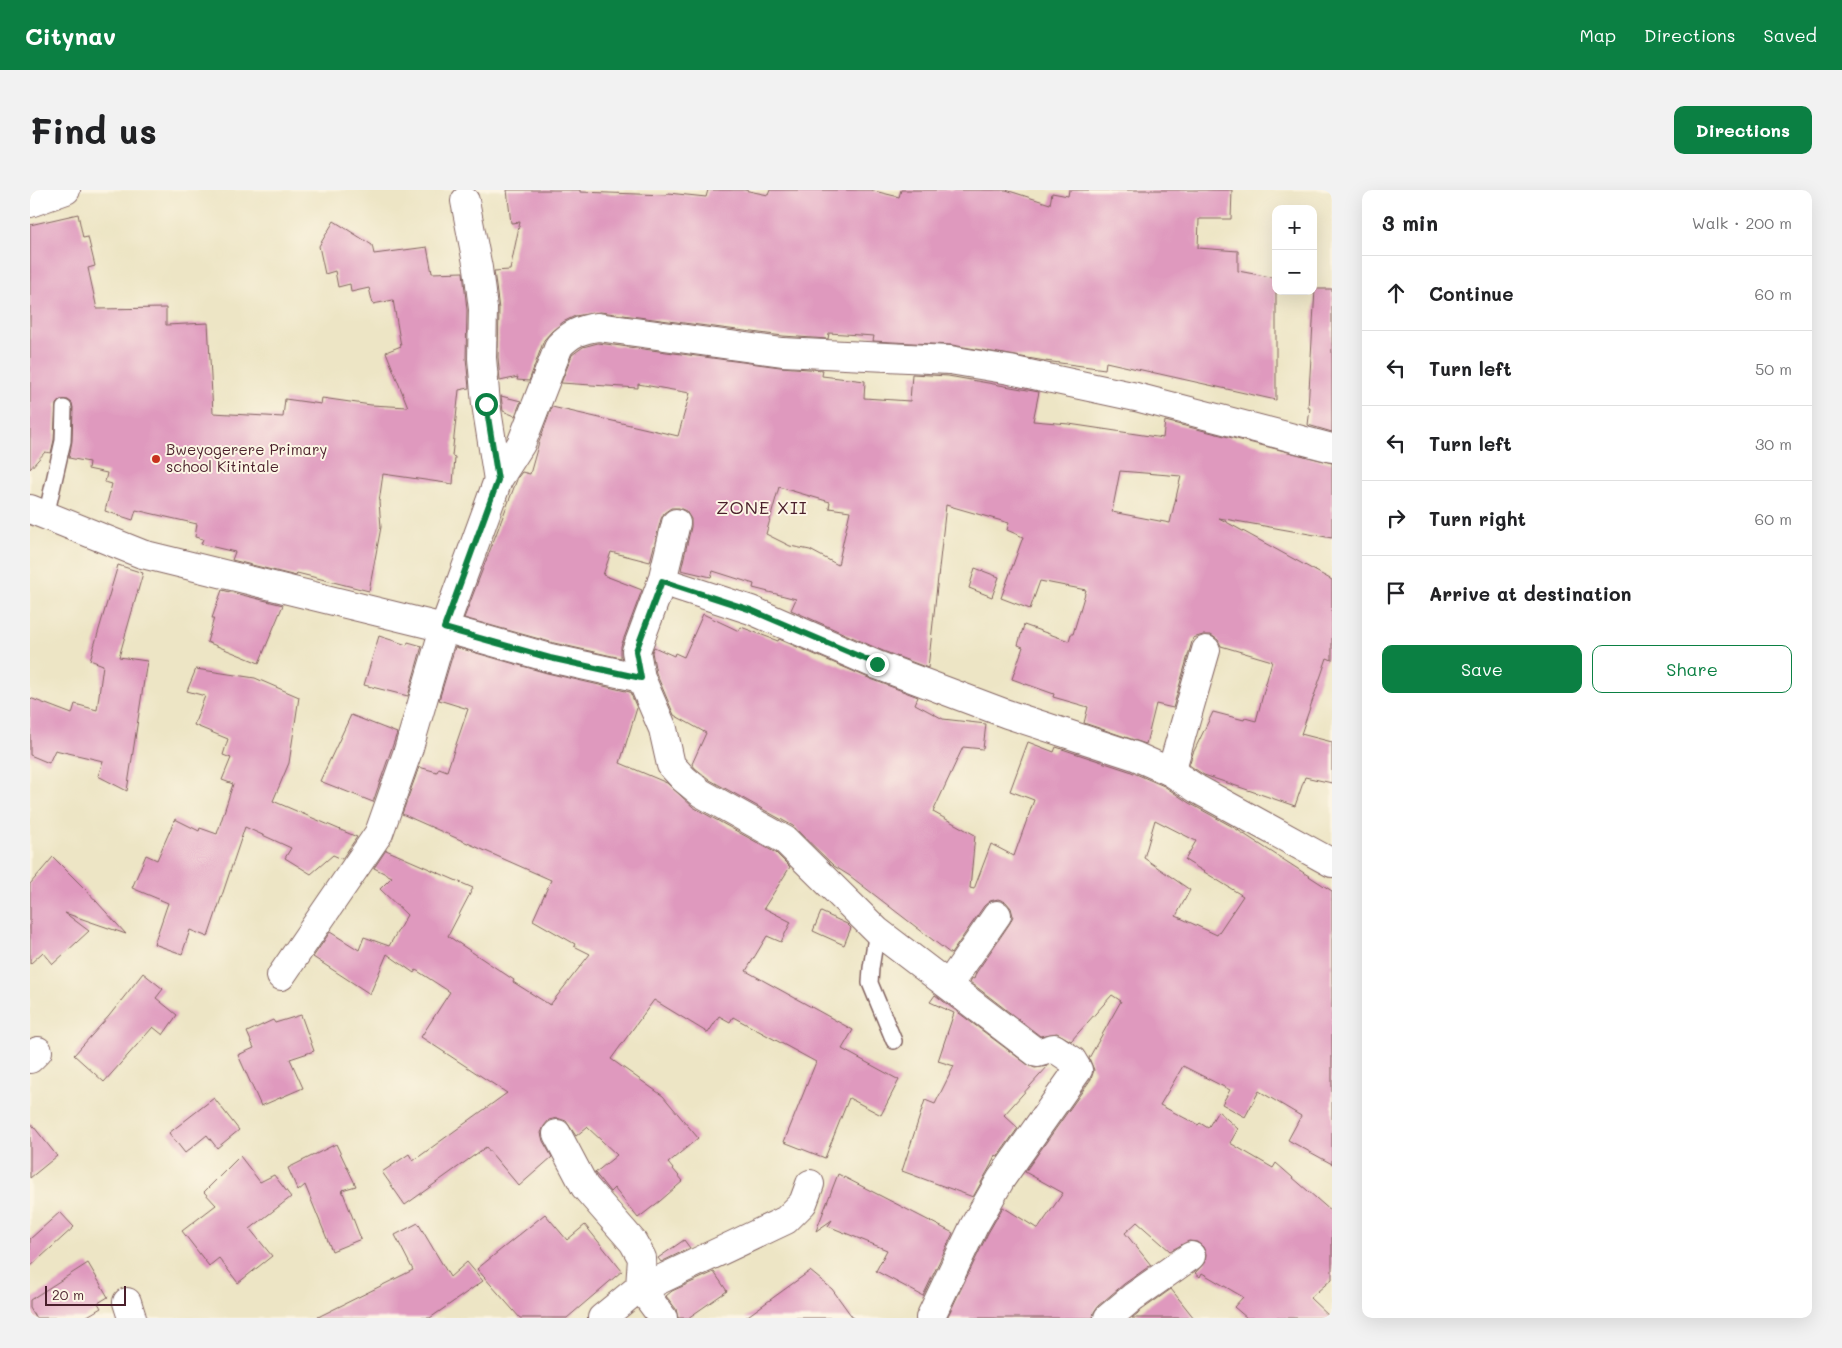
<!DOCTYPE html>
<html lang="en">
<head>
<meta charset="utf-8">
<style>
  body { margin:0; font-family:Mali,sans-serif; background:#f2f2f2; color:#202124 }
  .controls { position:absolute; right:15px; top:15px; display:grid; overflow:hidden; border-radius:10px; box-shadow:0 5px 20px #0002 }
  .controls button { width:45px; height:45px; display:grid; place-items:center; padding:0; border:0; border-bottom:1px solid #e0e0e0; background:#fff; color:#202124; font:25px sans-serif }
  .scale { position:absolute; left:15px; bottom:12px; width:81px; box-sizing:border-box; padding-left:5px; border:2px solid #4a1f2b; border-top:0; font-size:14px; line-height:18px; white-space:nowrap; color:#4a1f2b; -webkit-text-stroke:4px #fcf5e5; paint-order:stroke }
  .stop { position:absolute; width:15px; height:15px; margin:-11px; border:4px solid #0b8043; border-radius:50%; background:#fff }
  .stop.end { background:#0b8043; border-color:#fff; box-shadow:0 1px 5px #0008 }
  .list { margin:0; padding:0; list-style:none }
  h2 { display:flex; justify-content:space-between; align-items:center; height:65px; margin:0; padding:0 20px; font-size:21px }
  h2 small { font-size:16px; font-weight:400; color:#757577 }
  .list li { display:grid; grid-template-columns:32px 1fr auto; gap:15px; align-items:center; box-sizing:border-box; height:75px; padding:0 20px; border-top:1px solid #e0e0e0 }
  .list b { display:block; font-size:19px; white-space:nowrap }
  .list em { font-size:16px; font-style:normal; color:#757577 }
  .actions { display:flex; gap:10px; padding:15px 20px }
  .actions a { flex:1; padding:11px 0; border:1px solid #0b8043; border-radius:10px; text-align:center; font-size:18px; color:#0b8043 }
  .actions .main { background:#0b8043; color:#fff }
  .icon { flex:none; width:28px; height:28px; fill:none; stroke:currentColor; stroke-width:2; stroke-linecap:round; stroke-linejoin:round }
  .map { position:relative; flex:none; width:1302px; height:1128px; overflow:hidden; border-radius:10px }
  header { display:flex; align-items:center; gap:30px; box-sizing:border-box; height:70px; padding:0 25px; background:#0b8043; color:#fff }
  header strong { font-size:24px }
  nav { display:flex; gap:28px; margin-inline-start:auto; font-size:18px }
  .intro { display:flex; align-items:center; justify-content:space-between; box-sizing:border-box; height:120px; padding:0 30px }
  h1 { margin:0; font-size:35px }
  .button { padding:12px 22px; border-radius:10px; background:#0b8043; color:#fff; font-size:18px; font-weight:700 }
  main { display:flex; gap:30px; padding:0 30px }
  aside { flex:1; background:#fff; border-radius:10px; box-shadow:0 5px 20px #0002 }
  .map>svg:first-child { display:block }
</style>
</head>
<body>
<header>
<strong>Citynav</strong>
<nav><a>Map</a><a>Directions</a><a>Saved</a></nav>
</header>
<div class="intro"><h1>Find us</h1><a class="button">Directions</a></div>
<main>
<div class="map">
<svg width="1302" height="1128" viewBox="0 0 1302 1128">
  <rect width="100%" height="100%" fill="#fcf5e5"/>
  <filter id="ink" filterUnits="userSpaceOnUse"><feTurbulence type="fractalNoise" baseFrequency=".02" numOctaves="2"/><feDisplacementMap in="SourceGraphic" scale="10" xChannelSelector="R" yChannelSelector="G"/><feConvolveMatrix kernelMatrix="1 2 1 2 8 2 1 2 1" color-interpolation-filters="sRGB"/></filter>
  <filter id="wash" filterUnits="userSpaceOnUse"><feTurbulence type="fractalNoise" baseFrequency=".0096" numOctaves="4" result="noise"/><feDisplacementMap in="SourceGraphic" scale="20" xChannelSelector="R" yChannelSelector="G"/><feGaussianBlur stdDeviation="1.12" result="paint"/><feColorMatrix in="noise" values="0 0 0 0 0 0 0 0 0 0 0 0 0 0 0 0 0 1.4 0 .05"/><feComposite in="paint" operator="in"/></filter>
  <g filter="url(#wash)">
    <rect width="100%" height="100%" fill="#ede5c5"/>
    <g id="blocks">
      <g fill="#df99be" fill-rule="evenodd">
        <polygon points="477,0 550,0 550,2 637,5 638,3 676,7 678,0 714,0 738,5 740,0 840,0 869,7 871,0 976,0 1020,14 1022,3 1038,6 1039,0 1202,0 1201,29 1169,29 1168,58 1208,61 1208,81 1246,88 1246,210 1076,172 1075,179 1015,171 922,155 843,151 844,146 799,143 798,149 753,146 570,122 545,126 533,132 522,141 514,150 499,191 487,190 488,187 470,191 468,167 469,119 464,81 480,80 490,32 481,33"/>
        <polygon points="48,24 53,48 58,47 65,76 58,78 67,119 136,118 136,135 178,133 183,223 253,227 255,209 291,214 292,208 341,215 378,217 356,162 371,156 363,110 343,114 339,98 321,102 320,94 308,97 305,81 295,84 289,56 304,31 342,55 344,64 397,57 402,83 433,82 437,120 436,168 439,198 429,200 422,266 425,267 423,294 353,284 349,312 351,337 339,401 267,383 266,386 202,370 205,362 171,354 173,349 165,347 167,334 106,320 103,330 75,321 82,294 75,292 77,283 58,279 59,272 39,268 42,251 43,218 42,213 38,210 30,210 26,214 24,250 21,263 15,262 0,279 0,35"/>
        <polygon points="1285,99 1302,99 1302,242 1278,235 1280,218 1278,218"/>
        <path d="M568 153 750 177 793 180 792 186 835 191 834 208 880 211 882 184 918 186 1009 202 1003 231 1039 234 1133 248 1135 231 1302 273V348L1189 328 1302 390V470L1297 468 1271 544 1302 552V593L1275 587 1265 616 1174 585 1159 575 1163 563 1183 522 1214 530 1215 528 1226 531 1242 471 1191 456 1188 450 1181 445H1173L1163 448 1143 518 1126 514 1116 554 1054 533 1058 517 1023 507 1024 504 982 489 993 457 988 455 994 435 1039 451 1041 444H1043L1056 400 1010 391 1000 419 971 408 993 347 977 340 979 333 916 315 898 478 853 461 761 420 766 409 723 398 724 394 683 381 681 387 651 380 661 337V329L656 321 649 318H641L634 323 631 329 620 372 581 362 573 385 612 400 591 456V468L524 453 434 428 488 287 492 282 500 284 509 252 522 217 648 246 660 203 608 194V198L531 193 542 165 553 157ZM1090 281 1151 286 1140 333 1082 322ZM749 297 800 312 799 318 820 321 808 375 780 360 760 356 736 344Z"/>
        <polygon points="471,206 491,211 485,226 473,221"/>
        <polygon points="88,375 113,383 89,467 117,471 97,601 68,586 73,571 25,560 19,573 0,565 0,508 42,524 45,514 67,520 73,475 60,470"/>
        <polygon points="945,378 969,387 962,407 939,398"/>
        <polygon points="192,400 253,415 229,473 177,452 184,428 182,428"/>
        <path d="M673 424 709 441 711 437 748 451 749 449 841 489 888 507 885 514 913 529 956 534 953 559 933 557 903 622 945 645 940 698 944 699 961 654 984 666 1004 610 980 601 998 552 1024 562 1026 557 1099 581 1134 596 1159 613 1203 637 1302 701V974L1258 950 1271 926 1229 901 1215 927 1192 914 1200 900 1153 876 1130 915 1168 935 1170 933 1178 938 1188 921 1208 939 1200 953 1243 978 1246 973 1302 1022V1089L1280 1108 1301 1128H1217L1204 1117 1213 1107 1172 1083 1170 1087 1165 1083 1175 1072 1176 1064 1173 1057 1167 1052 1159 1051 1140 1061 1107 1032 1095 1043 1121 1075 1094 1094 1068 1116 1064 1122 1063 1128H917L958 1043 973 1017 1008 1039 1033 1003 995 982 1061 889 1064 880 1059 868 1091 811 1082 805 1041 851 1027 843 1010 846 940 792 942 788 944 789 946 783 980 733 983 726 981 718 976 712 968 709 960 711 954 716 921 764 820 686 804 676 763 636 680 590 665 578 662 574 676 543 644 525 626 483 622 462 624 457 644 466 645 463 654 467ZM1125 630 1166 651 1155 670 1213 706 1187 745 1146 726 1160 700 1114 668Z"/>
        <polygon points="349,446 377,455 378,452 392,456 378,506 334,495"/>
        <polygon points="425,457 517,483 600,502 607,518 590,573 637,593 663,617 746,663 760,677 734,718 761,732 751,752 737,746 716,781 823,840 812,859 869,890 851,925 819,908 795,968 754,952 786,872 703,827 700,832 689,826 678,843 624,810 581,869 633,906 668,948 638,973 653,991 630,1011 608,1028 584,998 580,1002 565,983 587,965 557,937 546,946 536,931 527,928 519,930 514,936 511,943 513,951 522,967 489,996 456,957 375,1015 352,982 379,964 383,971 477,903 391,847 420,802 386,780 384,783 357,764 340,804 283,767 300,742 329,760 334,747 359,756 377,725 350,699 362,687 344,678 356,660 443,698 418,746 484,790 483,792 520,815 560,764 544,756 545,754 503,730 521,690 372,624 389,577 407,582 409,578 417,581 438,519 409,510"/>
        <polygon points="166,479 225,488 269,507 259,573 243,611 327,647 312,669 303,665 281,684 255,668 261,658 215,637 178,747 160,740 152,764 124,754 138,713 102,698 116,665 127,670 145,629 169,641 170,638 187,644 203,594 192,590 201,568 193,565 198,549 164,535 175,506 157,501"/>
        <polygon points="321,525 367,543 343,612 290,591"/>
        <polygon points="23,667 57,701 96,744 35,723 59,741 23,774 13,762 0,774 0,694"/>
        <polygon points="791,722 817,734 821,738 814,755 783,741"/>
        <polygon points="113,783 133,799 126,808 147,825 133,845 123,837 74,892 44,865 79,826"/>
        <polygon points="905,805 998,875 1005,878 1018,876 974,925 988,938 968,966 965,965 961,975 943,1007 872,981 895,910 905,914 924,876 908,871 924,823 900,812"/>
        <polygon points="271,825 284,861 260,869 273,898 231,916 208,865 224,858 217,842 243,830 245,833"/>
        <polygon points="184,908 209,940 187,958 177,945 155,963 139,943"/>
        <polygon points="0,932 27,966 0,988"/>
        <polygon points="306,954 326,996 312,1000 331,1049 302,1061 275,995 268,1001 258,978"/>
        <polygon points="210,966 230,992 244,985 261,1007 220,1039 242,1066 208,1093 189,1068 179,1076 152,1041 186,1015 174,1002"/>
        <polygon points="808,984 923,1043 893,1106 846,1081 857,1060 798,1036 802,1030 786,1041"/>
        <polygon points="30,1022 44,1037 0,1077 0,1049"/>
        <polygon points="515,1024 537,1050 555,1035 592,1081 537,1128 490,1128 447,1079"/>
        <polygon points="388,1033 420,1087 437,1072 453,1091 400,1128 286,1128 383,1080 365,1045"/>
        <polygon points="654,1050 660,1058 631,1072 628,1068"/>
        <polygon points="58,1073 78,1107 68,1113 71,1118 54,1128 6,1128 0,1118 0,1110"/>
        <polygon points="780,1081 802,1099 823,1128 715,1128"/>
        <polygon points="684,1082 697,1101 658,1128 648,1128 646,1119 636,1106 642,1101"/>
        <polygon points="1141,1099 1164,1128 1102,1128 1113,1119"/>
      </g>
    </g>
  </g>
  <g filter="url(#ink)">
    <use href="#blocks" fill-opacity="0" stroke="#836461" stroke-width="1"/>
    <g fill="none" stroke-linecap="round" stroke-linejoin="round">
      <g stroke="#836461" stroke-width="18">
        <g id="lane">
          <polyline points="16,326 33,251 34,218"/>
          <polyline points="847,741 841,778 840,793 864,851"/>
        </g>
      </g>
      <g stroke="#836461" stroke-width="30">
        <g id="street">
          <polyline points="435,11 448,78 453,119 452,168 456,214 468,290"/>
          <polyline points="0,13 36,0"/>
          <polyline points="0,319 112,364 414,438 520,468 611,488 633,539 641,575 654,589 671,603 755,650 847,741 1007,863 1024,858 1042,870 1048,880 971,989 944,1036 900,1128"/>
          <polyline points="632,391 721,420 847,475 977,524 1105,566 1141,582 1167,599 1302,673"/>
          <polyline points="611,488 606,461 632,391 646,333"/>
          <polyline points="1141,582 1176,460"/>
          <path d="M251 786 349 643 378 561 414 438 468 290 491 254 529 156C540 144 551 139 568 137L752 162 920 170 980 180 1106 207 1302 258"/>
          <polyline points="919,794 967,725"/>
          <polyline points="0,869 8,861"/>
          <polyline points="527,944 555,997 603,1052 612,1068 610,1097 633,1128"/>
          <polyline points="97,1112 102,1128"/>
          <polyline points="572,1128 610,1097 623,1093 756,1030 773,1013 780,994"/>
          <polyline points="1078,1128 1103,1107 1161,1066"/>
        </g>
      </g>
      <use href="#lane" stroke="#fff" stroke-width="15"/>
      <use href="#street" stroke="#fff" stroke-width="28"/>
    </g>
  </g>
  <g fill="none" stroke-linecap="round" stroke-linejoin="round" filter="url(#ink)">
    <polyline stroke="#0b8043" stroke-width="6" points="456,214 468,290 414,438 520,468 611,488 606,461 632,391 721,420 847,474"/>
  </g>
  <circle fill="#c8321e" stroke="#fcf5e5" stroke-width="2" cx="126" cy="269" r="5"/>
  <g text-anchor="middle" stroke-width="4" stroke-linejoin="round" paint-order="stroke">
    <g font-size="15" fill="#4a1f2b" stroke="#fcf5e5" text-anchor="start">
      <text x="136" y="265">Bweyogerere Primary<tspan x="136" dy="17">school Kitintale</tspan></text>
    </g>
    <g font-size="18" letter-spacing="1" fill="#4a1f2b" stroke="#fcf5e5">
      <text x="732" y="324">ZONE XII</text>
    </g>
  </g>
</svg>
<div class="controls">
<button>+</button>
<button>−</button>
</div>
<div class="scale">20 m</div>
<div class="stop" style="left:456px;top:214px"></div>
<div class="stop end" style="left:847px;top:474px"></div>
</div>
<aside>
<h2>3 min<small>Walk · 200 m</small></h2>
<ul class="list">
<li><svg class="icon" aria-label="ahead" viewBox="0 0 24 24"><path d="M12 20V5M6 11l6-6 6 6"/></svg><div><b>Continue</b></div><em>60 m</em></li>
<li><svg class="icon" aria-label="left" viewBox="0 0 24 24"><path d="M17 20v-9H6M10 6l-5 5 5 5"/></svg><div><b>Turn left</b></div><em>50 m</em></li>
<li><svg class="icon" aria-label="left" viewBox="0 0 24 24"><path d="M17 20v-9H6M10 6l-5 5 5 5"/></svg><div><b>Turn left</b></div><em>30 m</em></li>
<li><svg class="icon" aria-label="right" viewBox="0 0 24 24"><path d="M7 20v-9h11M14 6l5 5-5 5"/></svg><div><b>Turn right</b></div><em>60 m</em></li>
<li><svg class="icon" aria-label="arrive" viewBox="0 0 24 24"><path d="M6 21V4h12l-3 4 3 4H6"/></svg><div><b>Arrive at destination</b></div></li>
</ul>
<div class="actions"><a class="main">Save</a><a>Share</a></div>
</aside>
</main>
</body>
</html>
